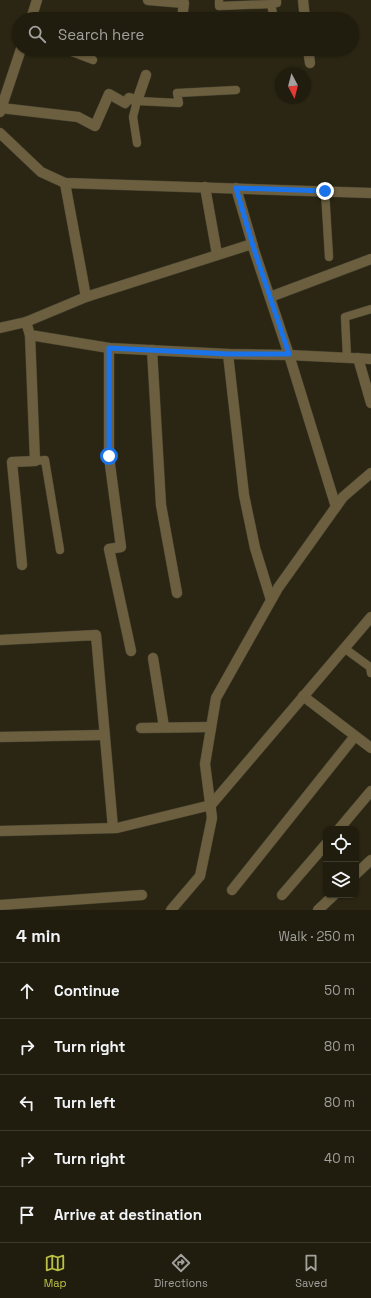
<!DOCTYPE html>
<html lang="en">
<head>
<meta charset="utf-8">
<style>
  body { margin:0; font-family:"Space Grotesk",sans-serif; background:#282517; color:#f1f3f6 }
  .controls { position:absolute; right:12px; bottom:12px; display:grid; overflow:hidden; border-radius:8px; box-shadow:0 1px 3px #0004 }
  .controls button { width:36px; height:36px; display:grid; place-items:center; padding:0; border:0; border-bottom:1px solid #3d3a2e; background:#201c0e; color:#f1f3f6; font:20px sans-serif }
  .compass { position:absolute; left:275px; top:68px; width:36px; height:36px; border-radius:50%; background:#201c0e; box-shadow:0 1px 3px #0004; rotate:173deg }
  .stop { position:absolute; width:12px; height:12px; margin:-9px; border:3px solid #1a73e8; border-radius:50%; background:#fff }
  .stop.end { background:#1a73e8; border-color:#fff; box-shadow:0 1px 4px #0008 }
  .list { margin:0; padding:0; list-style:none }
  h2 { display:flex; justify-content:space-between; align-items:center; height:52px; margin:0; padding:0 16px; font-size:17px }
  h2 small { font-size:13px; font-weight:400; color:#a2a19e }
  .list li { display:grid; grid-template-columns:26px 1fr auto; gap:12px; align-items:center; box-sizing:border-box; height:56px; padding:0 16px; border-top:1px solid #3d3a2e }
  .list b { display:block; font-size:15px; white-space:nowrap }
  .list em { font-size:13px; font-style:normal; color:#a2a19e }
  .icon { flex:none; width:22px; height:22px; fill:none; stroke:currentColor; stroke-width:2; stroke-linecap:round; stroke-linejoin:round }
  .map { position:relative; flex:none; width:371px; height:910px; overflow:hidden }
  .search { position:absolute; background:#201c0e; box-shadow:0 1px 3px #0004; left:12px; right:12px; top:12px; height:44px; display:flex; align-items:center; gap:10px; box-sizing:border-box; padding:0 14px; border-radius:22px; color:#a2a19e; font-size:15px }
  .sheet { height:332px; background:#201c0e }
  nav { display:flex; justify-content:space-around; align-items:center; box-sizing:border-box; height:56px; border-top:1px solid #3d3a2e; background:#201c0e; font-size:11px; color:#a2a19e }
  nav a { display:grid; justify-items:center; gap:2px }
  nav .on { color:#bac045 }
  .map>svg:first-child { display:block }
</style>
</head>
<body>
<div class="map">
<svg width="371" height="910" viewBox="0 0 371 910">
  <rect width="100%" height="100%" fill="#2a2613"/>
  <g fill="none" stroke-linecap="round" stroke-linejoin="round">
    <g stroke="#474331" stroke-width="9">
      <g id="lane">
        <polyline points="219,0 219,6 271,4"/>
        <polyline points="274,19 271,4 277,3 277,0"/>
        <polyline points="64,49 93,60"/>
        <polyline points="137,143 133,117 137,101 179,103 177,93 236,90"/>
        <polyline points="325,191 329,257"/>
        <polyline points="347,357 345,317 371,309"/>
        <polyline points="35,461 45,460 60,550"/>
        <polyline points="344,648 370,667 371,673"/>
      </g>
    </g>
    <g stroke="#474331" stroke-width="11">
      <g id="street">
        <polyline points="148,0 184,3 182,19"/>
        <polyline points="303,0 305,19"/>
        <polyline points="31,19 37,0"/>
        <polyline points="308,49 310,63"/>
        <polyline points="1,108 78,117 95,126 109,94 125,103 129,98 137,101 146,75"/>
        <polyline points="0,112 21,49"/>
        <polyline points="0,133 41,172 65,183 371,193"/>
        <polyline points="65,183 86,297"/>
        <polyline points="205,187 217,254"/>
        <polyline points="236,188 253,246"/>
        <polyline points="270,297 371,259"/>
        <polyline points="26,322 30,335 109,348 228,354 289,355 371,359"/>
        <polyline points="0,328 26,322 86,297 252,244 289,355 336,507"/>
        <polyline points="109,348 109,457 121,547 109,549 131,651"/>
        <polyline points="152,350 161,505 177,593"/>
        <polyline points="228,354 244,495 255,548 271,600"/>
        <polyline points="358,358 371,403"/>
        <polyline points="22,565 12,462 35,461 30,335"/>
        <polyline points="0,640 96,635 113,828"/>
        <polyline points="153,658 164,727"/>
        <polyline points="303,696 371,748"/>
        <polyline points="141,728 211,727"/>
        <polyline points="0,737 104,735"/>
        <polyline points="339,829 371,791"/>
        <polyline points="0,831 117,828 211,805 371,617"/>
        <polyline points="356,874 371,860"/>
        <polyline points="232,890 355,736"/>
        <polyline points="282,895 326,844"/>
        <polyline points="0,905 142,895"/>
        <polyline points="171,910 200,876 212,818 205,764 216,698 278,588 343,497 371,473"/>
        <polyline points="318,910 334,895"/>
      </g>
    </g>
    <use href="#lane" stroke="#6c5f3f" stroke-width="8"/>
    <use href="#street" stroke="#6c5f3f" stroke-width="10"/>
  </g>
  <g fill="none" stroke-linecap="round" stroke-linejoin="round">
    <polyline stroke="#1a73e8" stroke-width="5" points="109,456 109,348 228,354 289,354 253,246 236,188 325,191"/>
  </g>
</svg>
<div class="controls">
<button><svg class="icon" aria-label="locate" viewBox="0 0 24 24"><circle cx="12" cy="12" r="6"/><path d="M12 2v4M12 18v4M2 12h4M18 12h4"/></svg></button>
<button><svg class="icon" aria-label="layers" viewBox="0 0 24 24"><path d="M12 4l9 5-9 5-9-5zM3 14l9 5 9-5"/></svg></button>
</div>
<svg class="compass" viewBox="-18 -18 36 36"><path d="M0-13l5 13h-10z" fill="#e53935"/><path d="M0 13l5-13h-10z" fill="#a2a19e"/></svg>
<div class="stop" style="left:109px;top:456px"></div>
<div class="stop end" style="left:325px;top:191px"></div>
<div class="search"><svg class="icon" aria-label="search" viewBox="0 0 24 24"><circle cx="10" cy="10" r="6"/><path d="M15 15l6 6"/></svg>Search here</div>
</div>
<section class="sheet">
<h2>4 min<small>Walk · 250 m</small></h2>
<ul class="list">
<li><svg class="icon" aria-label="ahead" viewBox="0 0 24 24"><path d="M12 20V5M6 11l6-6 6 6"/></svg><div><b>Continue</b></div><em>50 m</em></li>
<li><svg class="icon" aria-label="right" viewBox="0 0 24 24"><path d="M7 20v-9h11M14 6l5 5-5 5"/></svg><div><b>Turn right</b></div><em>80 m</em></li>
<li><svg class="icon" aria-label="left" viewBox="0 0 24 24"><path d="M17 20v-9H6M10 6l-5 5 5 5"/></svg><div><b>Turn left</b></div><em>80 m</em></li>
<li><svg class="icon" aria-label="right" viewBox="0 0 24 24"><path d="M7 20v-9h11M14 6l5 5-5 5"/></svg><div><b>Turn right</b></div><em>40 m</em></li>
<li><svg class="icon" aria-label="arrive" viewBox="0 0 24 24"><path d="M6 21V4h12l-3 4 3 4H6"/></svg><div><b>Arrive at destination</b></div></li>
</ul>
</section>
<nav>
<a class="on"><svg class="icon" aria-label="map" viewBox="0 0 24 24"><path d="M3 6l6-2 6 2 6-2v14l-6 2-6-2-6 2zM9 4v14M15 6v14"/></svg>Map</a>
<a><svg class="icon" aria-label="directions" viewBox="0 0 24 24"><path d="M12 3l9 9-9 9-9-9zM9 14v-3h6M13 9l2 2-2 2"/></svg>Directions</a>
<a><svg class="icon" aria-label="saved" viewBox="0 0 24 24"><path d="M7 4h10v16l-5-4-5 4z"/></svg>Saved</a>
</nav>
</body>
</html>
